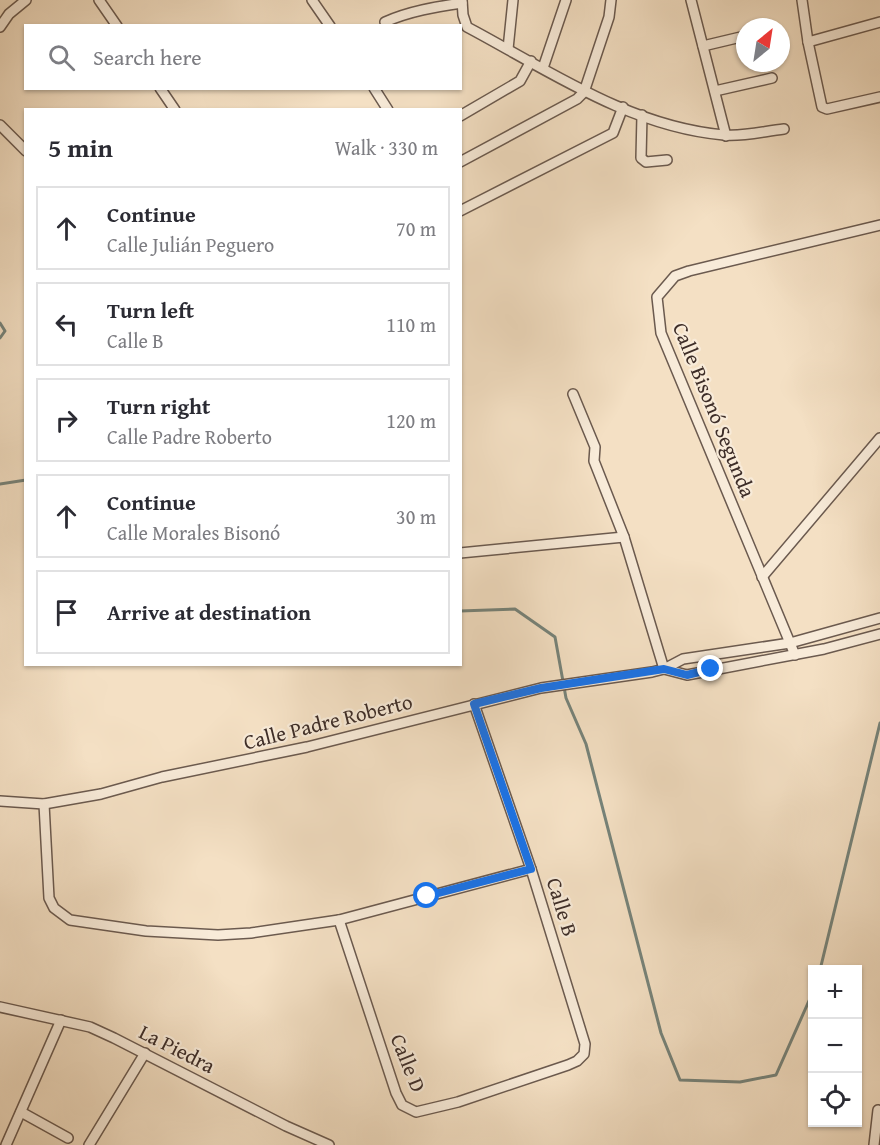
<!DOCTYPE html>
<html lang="en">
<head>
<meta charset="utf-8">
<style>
  body { margin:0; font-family:"Gentium Book Plus",serif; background:#f7f7f7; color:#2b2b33 }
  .controls { position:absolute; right:18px; bottom:18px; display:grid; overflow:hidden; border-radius:0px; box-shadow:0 2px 4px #0004 }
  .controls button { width:54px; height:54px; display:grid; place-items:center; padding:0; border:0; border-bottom:2px solid #e1e1e2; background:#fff; color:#2b2b33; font:30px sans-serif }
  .compass { position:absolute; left:736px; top:18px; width:54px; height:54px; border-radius:50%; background:#fff; box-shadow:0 2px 4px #0004; rotate:30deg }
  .stop { position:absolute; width:18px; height:18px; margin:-14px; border:4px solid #1a73e8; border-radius:50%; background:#fff }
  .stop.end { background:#1a73e8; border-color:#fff; box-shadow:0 2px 6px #0008 }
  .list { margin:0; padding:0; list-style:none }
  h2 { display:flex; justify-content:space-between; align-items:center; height:78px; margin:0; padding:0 24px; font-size:26px }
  h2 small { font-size:20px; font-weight:400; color:#7c7c81 }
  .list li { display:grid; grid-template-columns:39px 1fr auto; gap:18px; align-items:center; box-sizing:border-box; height:84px; margin:0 12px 12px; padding:0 12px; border:2px solid #e1e1e2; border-radius:0px }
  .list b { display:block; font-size:22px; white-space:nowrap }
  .list p { margin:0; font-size:20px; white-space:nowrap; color:#7c7c81 }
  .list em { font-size:20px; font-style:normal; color:#7c7c81 }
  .icon { flex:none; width:33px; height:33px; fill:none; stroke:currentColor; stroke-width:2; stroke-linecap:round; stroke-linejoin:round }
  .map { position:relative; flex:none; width:880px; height:1145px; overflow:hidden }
  .search { position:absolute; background:#fff; box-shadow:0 2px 4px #0004; left:24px; top:24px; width:438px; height:66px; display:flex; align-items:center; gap:15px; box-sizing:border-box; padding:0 21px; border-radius:0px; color:#7c7c81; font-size:22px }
  .panel { position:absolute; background:#fff; box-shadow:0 2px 4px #0004; left:24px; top:108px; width:438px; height:558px; border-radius:0px }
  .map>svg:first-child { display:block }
</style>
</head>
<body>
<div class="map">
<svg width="880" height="1145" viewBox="0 0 880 1145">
  <rect width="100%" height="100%" fill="#f4e0c4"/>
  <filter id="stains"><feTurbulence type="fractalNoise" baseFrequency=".00333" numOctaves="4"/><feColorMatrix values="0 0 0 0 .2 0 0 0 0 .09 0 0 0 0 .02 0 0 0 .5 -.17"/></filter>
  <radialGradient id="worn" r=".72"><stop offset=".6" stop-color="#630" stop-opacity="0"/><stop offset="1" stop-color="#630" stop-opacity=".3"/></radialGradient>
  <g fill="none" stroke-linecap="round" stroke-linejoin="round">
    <g stroke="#76837a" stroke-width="3">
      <polyline points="0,323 5,331 0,338"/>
      <polyline points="0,484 26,480"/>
      <polyline points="460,611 515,609 555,637 566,698 586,744 661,1033 680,1080 740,1082 776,1075 812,994"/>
      <polyline points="820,970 880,723"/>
    </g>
    <g stroke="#6b5a4f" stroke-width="12">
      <g id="street">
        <polyline points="99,0 117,26"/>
        <polyline points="312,0 330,26"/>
        <path d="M462 0 463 15 467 27C548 70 630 127 724 135 743 137 765 131 784 129"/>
        <polyline points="691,0 726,136"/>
        <polyline points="802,0 808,42 822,107 827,109 880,97"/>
        <path d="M385 22C410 11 435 7 462 3"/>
        <polyline points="0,27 9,14 26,0"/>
        <polyline points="808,42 880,22"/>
        <polyline points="703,46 745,36"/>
        <polyline points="508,49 513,0"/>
        <polyline points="543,68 566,0"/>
        <polyline points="160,88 175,110"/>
        <polyline points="374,88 388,110"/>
        <polyline points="715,91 772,78"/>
        <polyline points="642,115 641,158 646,162 667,160"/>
        <polyline points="460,116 520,81 531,61"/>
        <polyline points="0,125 26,151"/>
        <polyline points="460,162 577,99 584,92 609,17 611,0"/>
        <polyline points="460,211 613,133 623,107"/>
        <polyline points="573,394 595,447 594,461 624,537 664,669"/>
        <polyline points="460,553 624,537"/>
        <polyline points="762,577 880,438"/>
        <polyline points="795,655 661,333 657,297 675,276 689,271 880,225"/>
        <polyline points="664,669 687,675 824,649 880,634"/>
        <polyline points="0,801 44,804 101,794 162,777 307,747 541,688 652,672 664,669 683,659 790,643 880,618"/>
        <polyline points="44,804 49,898 54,908 70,920 146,931 218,935 251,933 339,920 531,869"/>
        <polyline points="339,920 396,1093 402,1105 416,1112 458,1102 568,1065 577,1061 584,1054 585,1044 531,869 474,704"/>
        <polyline points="0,1007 90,1027 114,1038 286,1126 329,1145"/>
        <polyline points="21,1112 68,1138"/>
        <polyline points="6,1145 61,1020"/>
        <polyline points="89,1145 145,1053"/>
        <polyline points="874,1145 878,1110"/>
      </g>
    </g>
    <use href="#street" stroke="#f8ebd9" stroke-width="9"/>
  </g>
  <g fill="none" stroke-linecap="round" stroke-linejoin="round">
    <polyline stroke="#1a73e8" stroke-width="8" points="427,896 531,869 474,704 541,688 664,669 687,675 711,669"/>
  </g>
  <g text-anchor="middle" stroke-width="4.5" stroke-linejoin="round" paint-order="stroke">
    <g font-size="21" fill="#3d2d28" stroke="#f8ebd9">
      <text transform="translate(714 410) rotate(68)" y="7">Calle Bisonó Segunda</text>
      <text transform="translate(328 722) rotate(-14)" y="7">Calle Padre Roberto</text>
      <text transform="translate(562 907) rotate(73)" y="7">Calle B</text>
      <text transform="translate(177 1049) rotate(27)" y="7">La Piedra</text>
      <text transform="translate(408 1063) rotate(68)" y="7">Calle D</text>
    </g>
  </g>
  <rect width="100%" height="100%" filter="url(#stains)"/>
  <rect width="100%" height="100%" fill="url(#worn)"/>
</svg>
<div class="controls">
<button>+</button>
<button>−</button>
<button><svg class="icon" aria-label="locate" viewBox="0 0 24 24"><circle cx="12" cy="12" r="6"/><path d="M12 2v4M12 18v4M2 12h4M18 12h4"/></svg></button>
</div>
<svg class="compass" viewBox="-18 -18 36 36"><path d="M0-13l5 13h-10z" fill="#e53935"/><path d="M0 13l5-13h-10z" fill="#7c7c81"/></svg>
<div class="stop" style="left:427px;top:896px"></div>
<div class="stop end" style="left:711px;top:669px"></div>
<div class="search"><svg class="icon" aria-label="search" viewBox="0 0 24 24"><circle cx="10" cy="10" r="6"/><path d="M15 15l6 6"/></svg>Search here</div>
<section class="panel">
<h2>5 min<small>Walk · 330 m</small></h2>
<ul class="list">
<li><svg class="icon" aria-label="ahead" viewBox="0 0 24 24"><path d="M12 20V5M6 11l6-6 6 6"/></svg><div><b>Continue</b><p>Calle Julián Peguero</p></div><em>70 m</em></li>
<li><svg class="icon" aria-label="left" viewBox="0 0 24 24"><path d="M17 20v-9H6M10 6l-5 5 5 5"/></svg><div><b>Turn left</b><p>Calle B</p></div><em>110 m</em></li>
<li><svg class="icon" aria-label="right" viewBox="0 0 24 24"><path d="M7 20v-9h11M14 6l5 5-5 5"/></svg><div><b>Turn right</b><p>Calle Padre Roberto</p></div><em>120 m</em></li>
<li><svg class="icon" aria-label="ahead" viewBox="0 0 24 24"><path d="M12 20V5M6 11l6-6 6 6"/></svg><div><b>Continue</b><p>Calle Morales Bisonó</p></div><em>30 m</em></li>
<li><svg class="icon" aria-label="arrive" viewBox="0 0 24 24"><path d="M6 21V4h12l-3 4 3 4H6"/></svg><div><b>Arrive at destination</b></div></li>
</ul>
</section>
</div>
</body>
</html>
